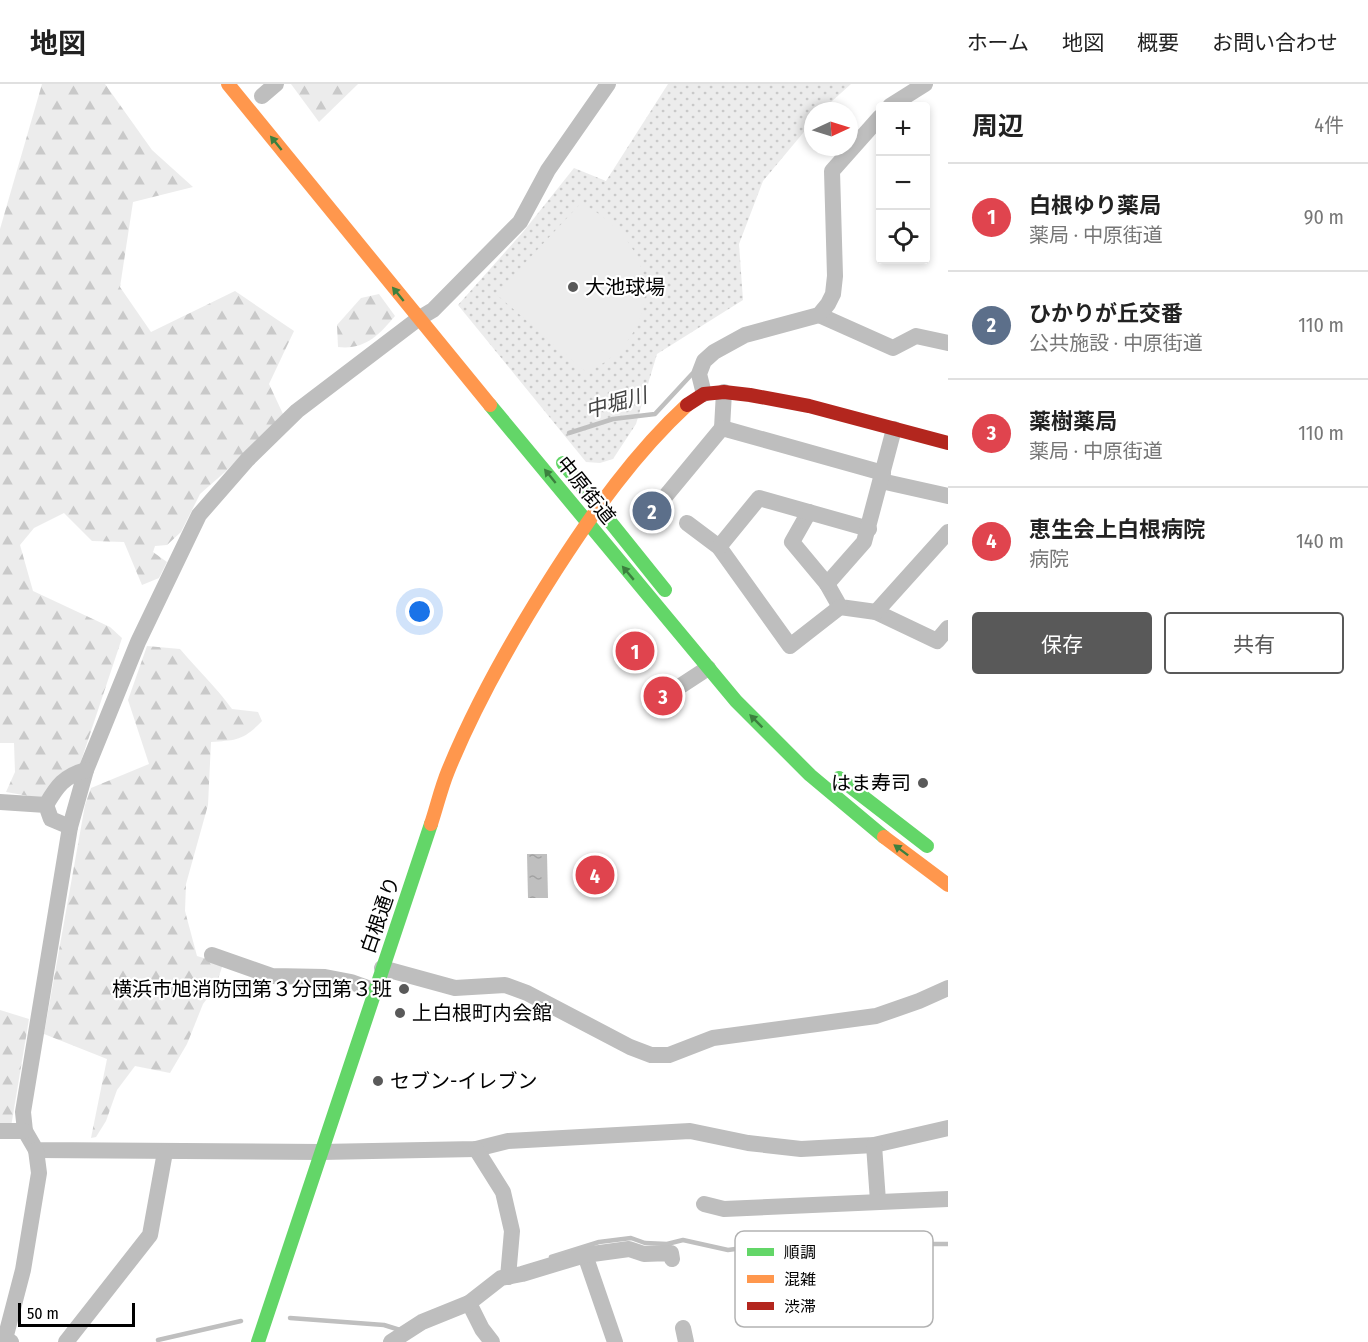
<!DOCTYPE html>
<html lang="ja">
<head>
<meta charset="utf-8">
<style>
  body { margin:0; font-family:"Fira Sans Condensed","Noto Sans JP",sans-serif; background:#f2f2f2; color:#222 }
  .controls { position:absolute; right:18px; top:18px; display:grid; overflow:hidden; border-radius:6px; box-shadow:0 3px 9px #0003 }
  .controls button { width:54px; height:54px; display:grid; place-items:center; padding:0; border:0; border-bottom:2px solid #e0e0e0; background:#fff; color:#222; font:30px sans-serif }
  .compass { position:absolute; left:804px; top:18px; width:54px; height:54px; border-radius:50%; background:#fff; box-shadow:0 3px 9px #0003; rotate:86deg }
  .scale { position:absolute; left:18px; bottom:15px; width:117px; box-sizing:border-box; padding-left:6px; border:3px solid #000; border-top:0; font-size:16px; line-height:21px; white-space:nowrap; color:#000; -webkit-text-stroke:4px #fff; paint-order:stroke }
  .you { position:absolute; left:420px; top:528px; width:21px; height:21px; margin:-15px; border:4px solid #fff; border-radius:50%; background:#1a73e8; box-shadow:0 0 0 9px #1a73e833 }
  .badge { display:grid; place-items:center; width:39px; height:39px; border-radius:50%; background:#595959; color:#fff; font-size:20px; font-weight:700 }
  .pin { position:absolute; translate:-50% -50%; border:3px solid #fff; box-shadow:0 2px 6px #0006 }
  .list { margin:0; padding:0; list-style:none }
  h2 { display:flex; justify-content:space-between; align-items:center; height:78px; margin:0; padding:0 24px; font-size:26px }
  h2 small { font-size:20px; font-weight:400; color:#767676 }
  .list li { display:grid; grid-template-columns:39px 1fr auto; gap:18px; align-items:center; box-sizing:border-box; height:108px; padding:0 24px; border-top:2px solid #e0e0e0 }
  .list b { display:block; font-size:22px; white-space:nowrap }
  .list p { margin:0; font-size:20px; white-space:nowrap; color:#767676 }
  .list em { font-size:20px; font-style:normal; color:#767676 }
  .actions { display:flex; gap:12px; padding:18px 24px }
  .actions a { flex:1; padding:14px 0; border:2px solid #595959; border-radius:6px; text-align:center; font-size:21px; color:#595959 }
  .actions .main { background:#595959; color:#fff }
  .icon { flex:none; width:33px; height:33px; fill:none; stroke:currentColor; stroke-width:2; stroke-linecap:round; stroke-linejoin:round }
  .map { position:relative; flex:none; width:948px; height:1258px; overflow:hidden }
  header { display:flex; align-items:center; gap:36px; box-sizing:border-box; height:84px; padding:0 30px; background:#fff; border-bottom:2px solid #e0e0e0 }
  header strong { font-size:28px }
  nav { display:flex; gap:33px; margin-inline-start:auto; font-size:21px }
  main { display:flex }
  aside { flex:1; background:#fff }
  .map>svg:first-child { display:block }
</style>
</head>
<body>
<header>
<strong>地図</strong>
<nav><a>ホーム</a><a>地図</a><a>概要</a><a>お問い合わせ</a></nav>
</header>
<main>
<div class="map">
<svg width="948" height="1258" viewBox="0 0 948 1258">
  <defs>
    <pattern id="grass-dots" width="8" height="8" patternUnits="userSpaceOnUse" patternTransform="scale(1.5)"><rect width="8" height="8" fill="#ececec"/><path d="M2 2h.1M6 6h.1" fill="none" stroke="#c9c9c9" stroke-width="1.8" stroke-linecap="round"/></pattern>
    <pattern id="forest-firs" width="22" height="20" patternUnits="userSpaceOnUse" patternTransform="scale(1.5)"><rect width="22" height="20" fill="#ececec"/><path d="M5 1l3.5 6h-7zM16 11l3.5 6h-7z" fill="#c9c9c9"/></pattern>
    <pattern id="water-ripples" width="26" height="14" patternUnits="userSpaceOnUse" patternTransform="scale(1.5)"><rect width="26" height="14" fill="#bfbfbf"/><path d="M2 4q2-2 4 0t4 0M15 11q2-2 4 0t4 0" fill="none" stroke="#a2a2a2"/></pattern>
  </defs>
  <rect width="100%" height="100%" fill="#fff"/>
  <polygon fill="url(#grass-dots)" points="668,0 851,0 821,27 813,27 813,37 763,97 739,160 743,216 657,270 636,340 613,375 600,379 586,378 458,221 523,148 574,84 606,97"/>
  <g fill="url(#forest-firs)">
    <path d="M42 0H105L152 66 193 103 133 118 120 203 151 248 235 207 294 247 269 300 283 330 225 388 200 410 181 448 167 461 155 462 153 468 167 478 159 494 142 501 124 458 92 457 64 429 34 444 20 461 33 507 110 543 122 554 80 680C60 688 53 692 46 715L6 708 15 688 14 659H0V145Z"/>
    <polygon points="291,0 358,0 319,38"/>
    <path d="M379 210 395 232C379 251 365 266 338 263L337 241 361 214Z"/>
    <path d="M147 562 180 565C198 586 216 603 232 625L258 628 262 637C243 657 236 656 211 658L208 721 186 800 185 827 197 872 223 880 215 904 203 920 187 960 170 989 135 982 117 1006 106 1037 96 1053 91 1054 107 975 44 950 85 721 91 704 149 680 128 616Z"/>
    <polygon points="0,926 29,935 11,1043 0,1042"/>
  </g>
  <path fill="#ececec" d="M581 119C601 130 620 144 632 164 662 213 636 268 586 288L496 210Z"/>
  <polygon fill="url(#water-ripples)" points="527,770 547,770 548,814 528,814"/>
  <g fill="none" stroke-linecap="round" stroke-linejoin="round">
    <g stroke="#bfbfbf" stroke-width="4.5">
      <polyline points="569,349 613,335 655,330 692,290"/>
      <polyline points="551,1173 599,1158 631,1154 645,1159 667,1160 683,1156 728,1166 835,1151 859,1155 874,1160 910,1157 922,1160 948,1160"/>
      <polyline points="290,1234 384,1241 400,1246"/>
      <polyline points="158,1256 241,1237"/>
    </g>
    <g stroke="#bebebe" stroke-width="16">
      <polyline points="608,0 548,86 520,138 433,226 418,235 297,327 247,376 199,431 138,558 86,686 70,743 23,1028 25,1047 36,1066 321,1068 476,1065 508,1057 690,1047 748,1059 801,1065 874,1061 948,1044"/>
      <polyline points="262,12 276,0"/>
      <polyline points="890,22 925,0"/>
      <polyline points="819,231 893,264 916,252 948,259"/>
      <polyline points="704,310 699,290 704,277 714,268 745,251 819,231 828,220 833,210 835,192 832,87 880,33"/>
      <polyline points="722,344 724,308"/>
      <polyline points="881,397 948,412"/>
      <polyline points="664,414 722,344 883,389"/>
      <polyline points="809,428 792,458 827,500 840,523 876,528 937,557 948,544"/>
      <polyline points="687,439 719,463 790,562 840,523"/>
      <polyline points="719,463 759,414 869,445"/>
      <polyline points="827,500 864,458 894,345"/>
      <polyline points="876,528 948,448"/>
      <polyline points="682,601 708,584"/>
      <polyline points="0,718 46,721 51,735 70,743"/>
      <path d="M46 721C57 702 64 692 86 686"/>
      <polyline points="212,871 272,892 325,893 351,898 376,907"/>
      <polyline points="382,884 455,904 505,901 527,909 630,963 651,971 669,971 713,954 876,932 919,917 948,904"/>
      <polyline points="0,1047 25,1047"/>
      <polyline points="874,1061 878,1117"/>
      <polyline points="476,1065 503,1108 512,1147 508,1193"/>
      <polyline points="704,1120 724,1125 948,1115"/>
      <polyline points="585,1171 615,1258"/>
      <polyline points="469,1219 482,1245 492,1258"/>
      <polyline points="683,1244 686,1258"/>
      <polyline points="11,1258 5,1255 23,1186 39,1089 36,1066"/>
      <polyline points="66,1258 150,1151 165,1068"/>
      <polyline points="391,1258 422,1238 469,1219 501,1194 522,1190 585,1171 629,1165 644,1170 671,1169 672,1175"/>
    </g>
    <g stroke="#63d668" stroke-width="14">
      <polyline points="490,321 736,617 810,691 884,753"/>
      <polyline points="563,379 665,506"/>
      <polyline points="839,694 927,762"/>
      <polyline points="258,1258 431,740"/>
    </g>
    <g stroke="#ff974d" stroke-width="14">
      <polyline points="228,0 490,321"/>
      <path d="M431 740C437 722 441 704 448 687 477 616 515 550 556 486 594 427 635 369 687 321"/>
      <polyline points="884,753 948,801"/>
    </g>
    <polyline stroke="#b3261e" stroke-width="14" points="687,321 704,310 724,308 750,311 809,322 948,359"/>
  </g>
  <defs><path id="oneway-solid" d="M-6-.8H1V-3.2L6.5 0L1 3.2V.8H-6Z" transform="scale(1.5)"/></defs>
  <g fill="#3b803e">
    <use href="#oneway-solid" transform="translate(276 59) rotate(-129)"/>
    <use href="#oneway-solid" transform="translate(398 210) rotate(-129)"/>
    <use href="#oneway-solid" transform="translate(550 392) rotate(-129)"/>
    <use href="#oneway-solid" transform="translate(628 489) rotate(-130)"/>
    <use href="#oneway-solid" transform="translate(756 637) rotate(-135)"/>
    <use href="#oneway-solid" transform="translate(901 766) rotate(-143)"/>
  </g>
  <g fill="#595959" stroke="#fff" stroke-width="2">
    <circle cx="573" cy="203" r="6"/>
    <circle cx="923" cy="699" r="6"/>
    <circle cx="404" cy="905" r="6"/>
    <circle cx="400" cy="929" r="6"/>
    <circle cx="378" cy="997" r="6"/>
  </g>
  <g text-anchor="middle" stroke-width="4.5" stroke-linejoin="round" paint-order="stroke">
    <g font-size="20" fill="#000" stroke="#fff" text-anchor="start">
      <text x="585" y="210">大池球場</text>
      <text x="911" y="706" text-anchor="end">はま寿司</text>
      <text x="392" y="912" text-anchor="end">横浜市旭消防団第３分団第３班</text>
      <text x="412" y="936">上白根町内会館</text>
      <text x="390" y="1004">セブン-イレブン</text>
    </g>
    <g font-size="20" fill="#000" stroke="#fff">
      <text transform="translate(586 406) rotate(51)" y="7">中原街道</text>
      <text transform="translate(380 831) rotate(-71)" y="7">白根通り</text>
    </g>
    <g font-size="21" font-style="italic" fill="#444" stroke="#fff">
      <text transform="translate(616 319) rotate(-15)" y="7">中堀川</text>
    </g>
  </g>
  <rect x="735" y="1147" width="198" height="96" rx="9" fill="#fff" stroke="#b2b2b2" stroke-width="1.5"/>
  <rect x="747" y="1164" width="27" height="8" fill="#63d668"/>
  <rect x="747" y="1191" width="27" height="8" fill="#ff974d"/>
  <rect x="747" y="1218" width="27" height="8" fill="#b3261e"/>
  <g font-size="16" fill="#000">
    <text x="784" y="1174">順調</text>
    <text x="784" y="1201">混雑</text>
    <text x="784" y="1228">渋滞</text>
  </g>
</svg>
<div class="controls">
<button>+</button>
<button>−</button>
<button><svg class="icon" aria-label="locate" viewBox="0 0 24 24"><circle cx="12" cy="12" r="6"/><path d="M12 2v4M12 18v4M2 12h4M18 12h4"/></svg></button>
</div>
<svg class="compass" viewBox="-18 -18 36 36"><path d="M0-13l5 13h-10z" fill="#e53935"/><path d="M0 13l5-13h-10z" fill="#767676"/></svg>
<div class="scale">50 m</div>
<div class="you"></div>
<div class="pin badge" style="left:635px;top:567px;background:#e0444e">1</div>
<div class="pin badge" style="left:652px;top:427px;background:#5c6f8a">2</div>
<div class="pin badge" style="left:663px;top:612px;background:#e0444e">3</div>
<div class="pin badge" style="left:595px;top:791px;background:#e0444e">4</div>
</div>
<aside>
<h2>周辺<small>4件</small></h2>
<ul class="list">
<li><span class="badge" style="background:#e0444e">1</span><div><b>白根ゆり薬局</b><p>薬局 · 中原街道</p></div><em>90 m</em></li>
<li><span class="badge" style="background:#5c6f8a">2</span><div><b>ひかりが丘交番</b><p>公共施設 · 中原街道</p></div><em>110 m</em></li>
<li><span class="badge" style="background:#e0444e">3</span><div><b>薬樹薬局</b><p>薬局 · 中原街道</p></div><em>110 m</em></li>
<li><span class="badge" style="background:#e0444e">4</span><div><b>恵生会上白根病院</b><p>病院</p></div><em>140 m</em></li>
</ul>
<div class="actions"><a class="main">保存</a><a>共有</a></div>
</aside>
</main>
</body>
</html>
